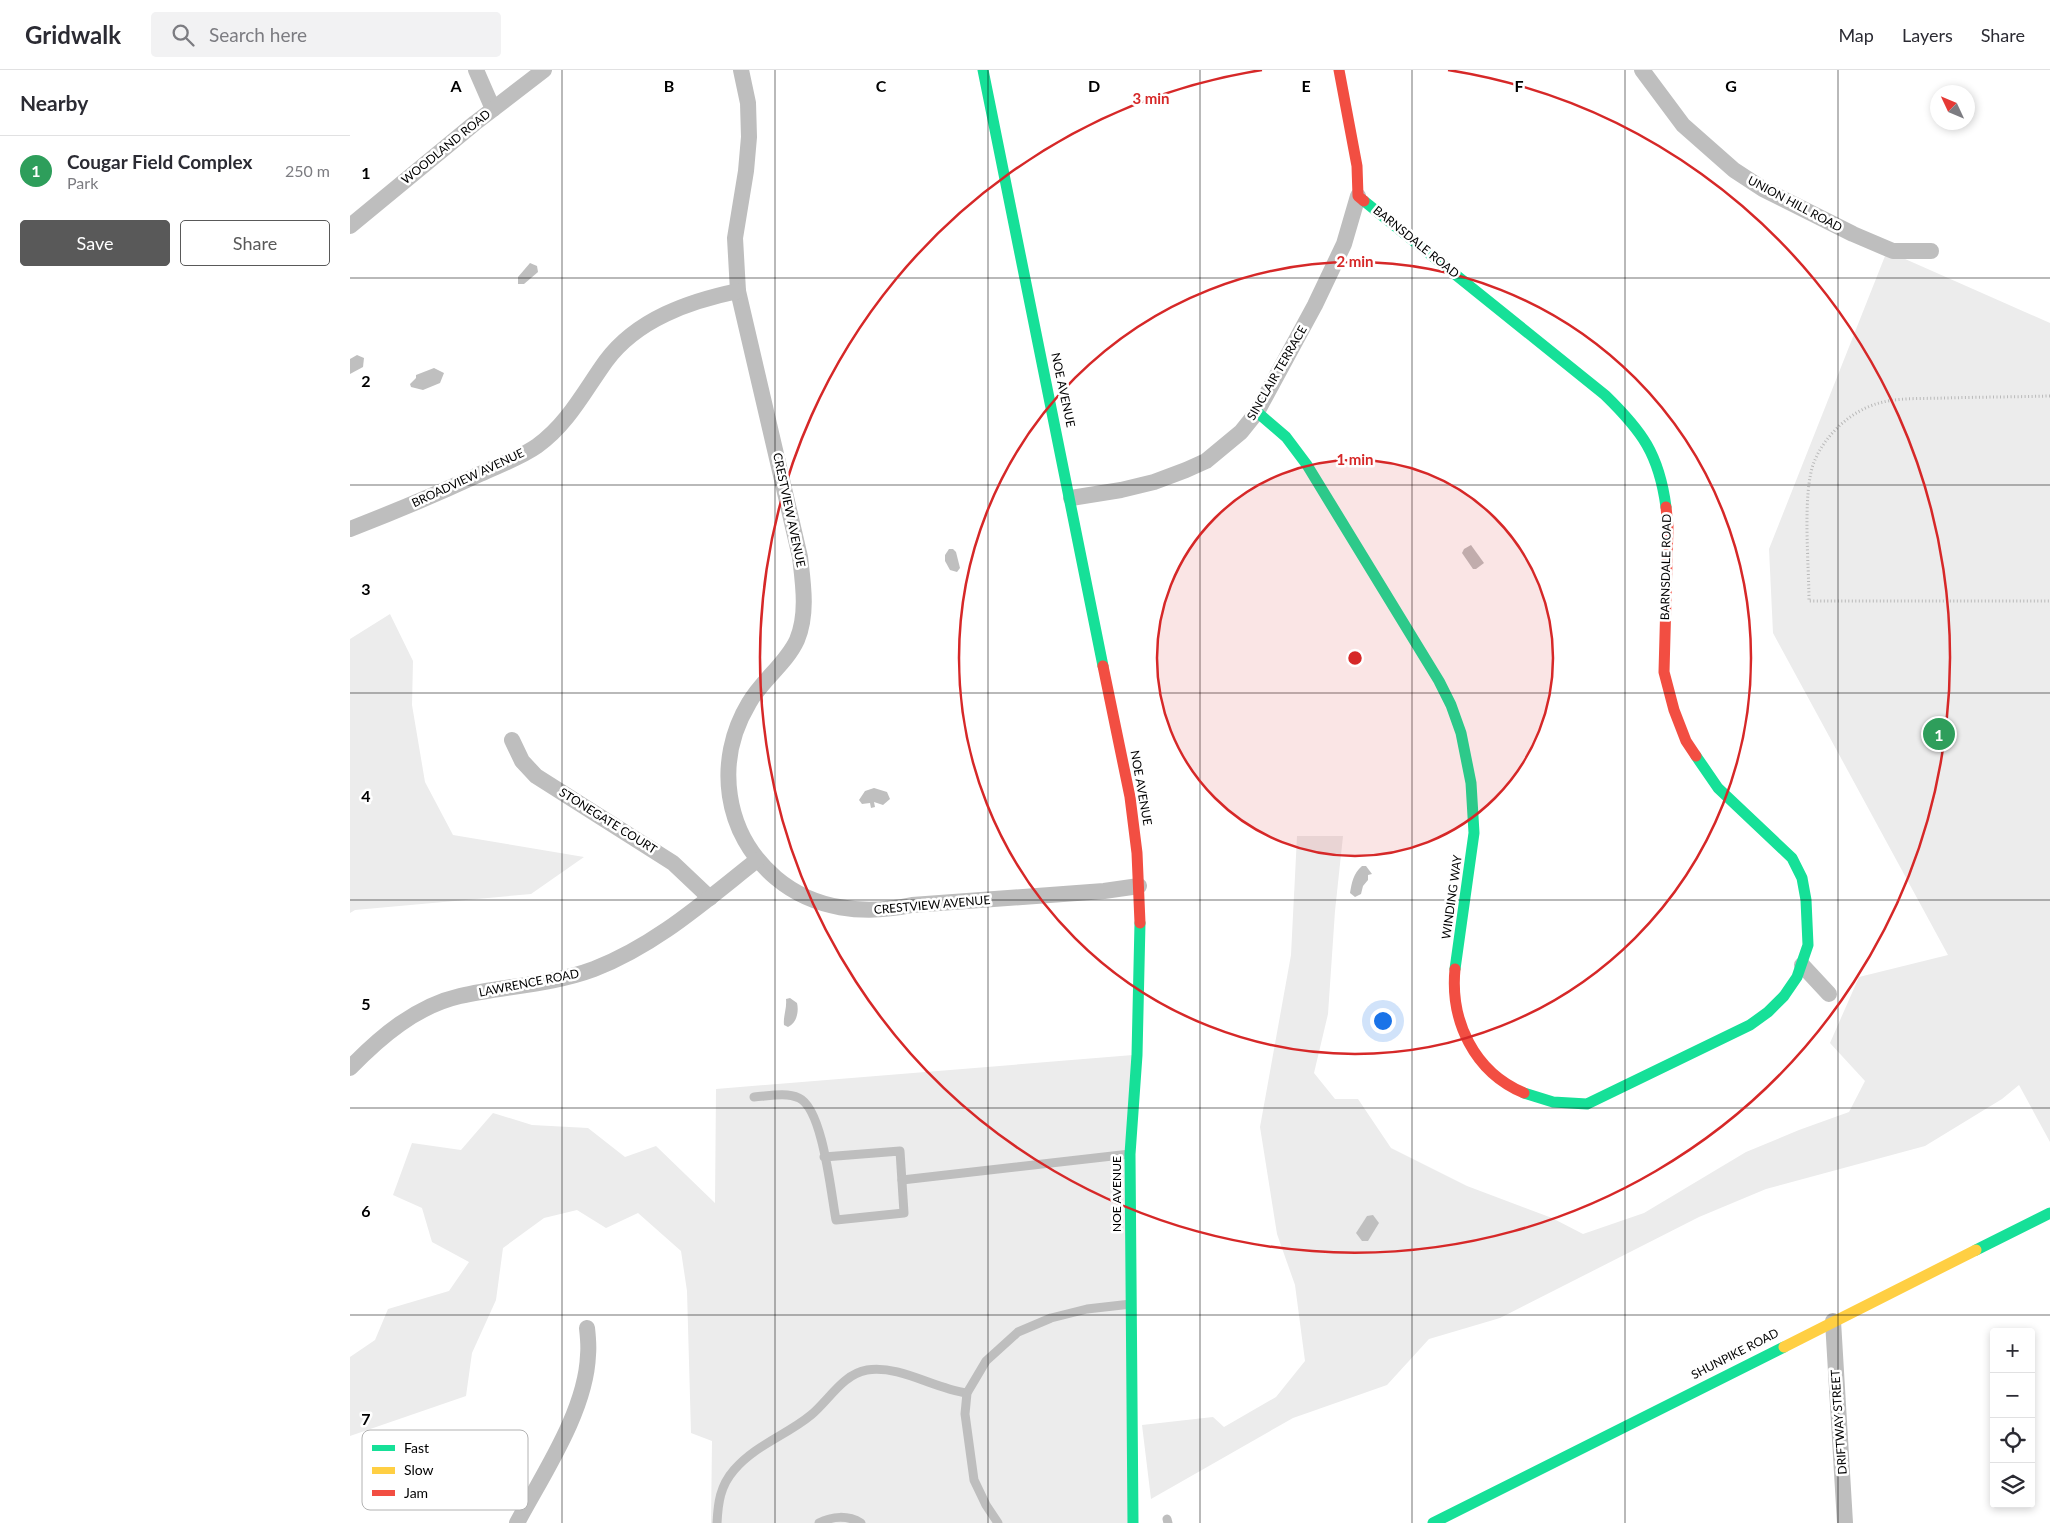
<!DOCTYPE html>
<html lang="en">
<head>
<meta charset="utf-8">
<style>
  body { margin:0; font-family:Lato,sans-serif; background:#f2f2f3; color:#2b2b33 }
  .controls { position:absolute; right:15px; bottom:15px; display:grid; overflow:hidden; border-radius:5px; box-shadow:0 2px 8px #0003 }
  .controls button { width:45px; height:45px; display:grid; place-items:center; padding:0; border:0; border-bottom:1px solid #e1e1e2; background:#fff; color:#2b2b33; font:25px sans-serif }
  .compass { position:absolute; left:1580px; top:15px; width:45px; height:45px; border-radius:50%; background:#fff; box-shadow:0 2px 8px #0003; rotate:314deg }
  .you { position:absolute; left:1032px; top:950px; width:18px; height:18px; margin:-12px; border:4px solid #fff; border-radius:50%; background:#1a73e8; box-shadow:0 0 0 8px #1a73e833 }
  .badge { display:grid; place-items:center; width:32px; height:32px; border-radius:50%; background:#595959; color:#fff; font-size:16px; font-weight:700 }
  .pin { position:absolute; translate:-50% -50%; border:2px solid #fff; box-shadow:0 1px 5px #0006 }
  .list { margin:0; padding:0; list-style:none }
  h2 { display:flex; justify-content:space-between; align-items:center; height:65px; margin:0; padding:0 20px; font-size:21px }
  h2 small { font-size:16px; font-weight:400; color:#7c7c81 }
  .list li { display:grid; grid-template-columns:32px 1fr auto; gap:15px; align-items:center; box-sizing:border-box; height:70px; padding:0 20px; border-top:1px solid #e1e1e2 }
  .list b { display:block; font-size:19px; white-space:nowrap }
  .list p { margin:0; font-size:16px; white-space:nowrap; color:#7c7c81 }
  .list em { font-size:16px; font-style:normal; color:#7c7c81 }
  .actions { display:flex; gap:10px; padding:15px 20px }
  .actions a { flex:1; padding:11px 0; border:1px solid #595959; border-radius:5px; text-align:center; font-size:18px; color:#595959 }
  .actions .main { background:#595959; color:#fff }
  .icon { flex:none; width:28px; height:28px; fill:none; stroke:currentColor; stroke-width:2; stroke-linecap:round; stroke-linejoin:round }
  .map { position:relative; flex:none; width:1700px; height:1453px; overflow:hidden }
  header { display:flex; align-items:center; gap:30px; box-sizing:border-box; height:70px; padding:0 25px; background:#fff; border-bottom:1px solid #e1e1e2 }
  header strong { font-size:24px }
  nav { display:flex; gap:28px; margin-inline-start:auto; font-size:18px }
  .search { width:350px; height:45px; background:#f2f2f3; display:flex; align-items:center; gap:12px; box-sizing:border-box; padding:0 18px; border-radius:5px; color:#7c7c81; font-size:19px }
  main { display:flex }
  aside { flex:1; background:#fff }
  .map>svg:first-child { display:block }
</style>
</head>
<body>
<header>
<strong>Gridwalk</strong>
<div class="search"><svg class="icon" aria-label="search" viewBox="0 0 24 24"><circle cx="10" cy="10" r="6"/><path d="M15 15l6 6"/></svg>Search here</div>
<nav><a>Map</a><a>Layers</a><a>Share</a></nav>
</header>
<main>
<aside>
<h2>Nearby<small></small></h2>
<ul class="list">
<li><span class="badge" style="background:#2e9e5b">1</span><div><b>Cougar Field Complex</b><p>Park</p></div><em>250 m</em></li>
</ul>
<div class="actions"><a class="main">Save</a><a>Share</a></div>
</aside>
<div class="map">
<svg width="1700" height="1453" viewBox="0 0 1700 1453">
  <rect width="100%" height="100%" fill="#fff"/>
  <g fill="#ececec">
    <polygon points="1537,181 1700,253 1700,1072 1669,1015 1652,1029 1575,1076 1416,1119 1349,1147 1150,1248 1079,1269 1037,1315 943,1348 801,1429 792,1355 863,1347 874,1357 926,1327 955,1291 945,1215 927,1164 910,1057 941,885 947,766 993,766 985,841 978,944 964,1003 985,1029 1008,1029 1041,1078 1117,1116 1202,1148 1233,1164 1294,1143 1396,1082 1449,1060 1499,1042 1515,1011 1480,973 1509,907 1598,885 1423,563 1419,479"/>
    <polygon points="40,544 63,591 62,635 75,712 103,765 234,787 181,824 5,840 0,843 0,569"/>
    <polygon points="783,985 781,1453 361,1453 362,1371 341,1363 337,1221 331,1181 288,1143 256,1158 227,1140 194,1148 153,1178 146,1230 122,1283 116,1326 0,1366 0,1287 25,1270 38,1239 99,1221 119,1192 82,1172 72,1138 43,1125 62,1073 111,1080 143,1043 182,1055 238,1058 275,1087 306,1076 365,1133 366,1019"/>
  </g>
  <g fill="#bfbfbf">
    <polygon points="180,193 187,196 188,202 174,214 168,214 168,207"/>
    <polygon points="7,285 14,288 13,297 0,304 0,289"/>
    <polygon points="84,298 94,303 90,313 73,320 61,317 60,314 66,308 66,305"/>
    <polygon points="1121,475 1134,493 1126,499 1123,499 1112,483 1114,479"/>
    <polygon points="599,479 603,479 606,482 610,498 607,502 600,500 595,491 595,485"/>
    <polygon points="524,718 537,722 540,729 533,735 524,732 525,737 521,738 520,733 512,734 509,730 515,721"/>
    <path d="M1012 796H1016L1022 804 1018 805V810L1013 816 1011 824 1005 827 1000 823C1002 812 1003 804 1012 796Z"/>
    <path d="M440 928 447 933C449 941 447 953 438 957L434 955C433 946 437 939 436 929Z"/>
    <polygon points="1023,1145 1029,1153 1018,1171 1012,1171 1006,1163 1017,1146"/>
  </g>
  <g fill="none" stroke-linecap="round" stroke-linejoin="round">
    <path stroke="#b9b9b9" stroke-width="3" stroke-dasharray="1 2.5" stroke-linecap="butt" d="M1700 326C1665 327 1629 327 1594 328 1572 329 1547 327 1526 334 1500 342 1475 365 1464 392 1452 423 1459 495 1459 531H1700"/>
    <g stroke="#bebebe" stroke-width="9">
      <path d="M404 1027C419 1026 436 1022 449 1028 473 1039 481 1124 486 1150L554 1143 550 1081 474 1087"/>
      <polyline points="552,1110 780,1084"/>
      <polyline points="817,1449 818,1453"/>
      <path d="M367 1453C368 1433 370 1416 384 1400 405 1375 437 1365 461 1345 479 1330 493 1304 517 1300 551 1295 584 1319 617 1323"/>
      <path d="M469 1453C482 1446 498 1445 511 1453"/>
      <polyline points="648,1453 636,1435 624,1410 615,1344 617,1323 636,1291 668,1262 701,1248 737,1239 781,1234"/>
    </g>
    <g stroke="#bebebe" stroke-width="16">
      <polyline points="126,0 143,39"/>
      <path d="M391 0 398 33 399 67 396 101 385 168 388 221 450 487C453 513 458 544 447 570 436 594 412 610 399 633 364 691 374 764 426 808 464 840 514 845 562 835L754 821 789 816"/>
      <polyline points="1292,0 1333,55 1384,100 1413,119 1503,164 1543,181 1581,181"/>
      <polyline points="0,156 125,53 194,0"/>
      <polyline points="721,428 771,420 804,412 836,400 856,391 891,362 907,342 965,235 994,174 1008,126"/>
      <path d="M0 459C44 442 87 424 130 404 149 395 170 388 187 376 218 354 235 320 256 291 287 249 340 231 388 221"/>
      <polyline points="162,670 172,691 186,706 323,793 360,828"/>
      <polyline points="1452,895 1479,924"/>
      <path d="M0 998C30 967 66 936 110 926 154 916 201 915 244 899 306 875 355 831 407 790"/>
      <polyline points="1483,1251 1495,1453"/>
      <path d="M167 1453C193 1404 236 1341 238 1285 239 1276 238 1267 237 1258"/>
    </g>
    <g stroke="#16e098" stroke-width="11">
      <polyline points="633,0 753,596"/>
      <path d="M1014 131 1255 325C1292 361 1309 384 1316 437"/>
      <polyline points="907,342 936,367 957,395 1089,611 1101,635 1111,663 1121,713 1124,763 1105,899"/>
      <polyline points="1174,1023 1203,1032 1237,1034 1400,955 1418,942 1434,926 1447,907 1458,875 1456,830 1452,808 1442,788 1368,718 1346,686"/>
      <polyline points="1626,1180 1700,1143"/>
      <polyline points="783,1453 780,1084 787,985 790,853"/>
      <polyline points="1083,1453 1434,1277"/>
    </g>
    <polyline stroke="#ffcf43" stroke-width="11" points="1434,1277 1626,1180"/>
    <g stroke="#f24e42" stroke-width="11">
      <polyline points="989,0 1007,96 1008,126 1014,131"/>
      <polyline points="1316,437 1318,456 1314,602 1324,640 1336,671 1346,686"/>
      <polyline points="753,596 780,727 787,783 790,853"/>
      <path d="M1105 899C1100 951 1124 1002 1174 1023"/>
    </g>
  </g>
  <path fill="none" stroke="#000" stroke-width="1" stroke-opacity="0.55" d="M212 0V1453M425 0V1453M638 0V1453M850 0V1453M1062 0V1453M1275 0V1453M1488 0V1453M0 208H1700M0 415H1700M0 623H1700M0 830H1700M0 1038H1700M0 1245H1700"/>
  <circle cx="1005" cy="588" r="198" fill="#d62828" fill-opacity=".12"/>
  <g fill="none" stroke="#d62828" stroke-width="2.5">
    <circle cx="1005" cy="588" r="198"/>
    <circle cx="1005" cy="588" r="396"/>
    <path d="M1098 0A595 595 0 1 1 912 0"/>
  </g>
  <g text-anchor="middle" stroke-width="5" stroke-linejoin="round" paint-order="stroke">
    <g font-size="12" fill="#000" stroke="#fff">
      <text transform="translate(96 77) rotate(-39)" y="4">WOODLAND ROAD</text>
      <text transform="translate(1445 134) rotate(28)" y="4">UNION HILL ROAD</text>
      <text transform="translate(1066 172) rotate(39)" y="4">BARNSDALE ROAD</text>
      <text transform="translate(927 303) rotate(-60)" y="4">SINCLAIR TERRACE</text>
      <text transform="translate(713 320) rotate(78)" y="4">NOE AVENUE</text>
      <text transform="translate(118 408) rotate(-25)" y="4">BROADVIEW AVENUE</text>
      <text transform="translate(439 440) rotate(78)" y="4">CRESTVIEW AVENUE</text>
      <text transform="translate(1316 497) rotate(-89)" y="4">BARNSDALE ROAD</text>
      <text transform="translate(791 718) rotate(80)" y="4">NOE AVENUE</text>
      <text transform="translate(258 751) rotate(32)" y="4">STONEGATE COURT</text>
      <text transform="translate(1102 827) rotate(-82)" y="4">WINDING WAY</text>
      <text transform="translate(582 835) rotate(-5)" y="4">CRESTVIEW AVENUE</text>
      <text transform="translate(179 913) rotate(-11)" y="4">LAWRENCE ROAD</text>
      <text transform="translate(767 1124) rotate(-90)" y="4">NOE AVENUE</text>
      <text transform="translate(1385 1284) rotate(-27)" y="4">SHUNPIKE ROAD</text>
      <text transform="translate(1489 1352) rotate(-94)" y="4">DRIFTWAY STREET</text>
    </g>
  </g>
  <rect x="12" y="1360" width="166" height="80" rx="8" fill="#fff" stroke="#b2b2b2" stroke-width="1"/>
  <rect x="22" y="1375" width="23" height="6" fill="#16e098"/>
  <rect x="22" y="1397" width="23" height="7" fill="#ffcf43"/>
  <rect x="22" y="1420" width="23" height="6" fill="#f24e42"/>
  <g font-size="14" fill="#000">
    <text x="54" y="1383">Fast</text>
    <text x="54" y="1405">Slow</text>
    <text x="54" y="1428">Jam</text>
  </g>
  <g font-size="16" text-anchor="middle" font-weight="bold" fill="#000" stroke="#fff" stroke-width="5" stroke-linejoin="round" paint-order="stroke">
    <text x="106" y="22">A</text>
    <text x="319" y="22">B</text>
    <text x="531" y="22">C</text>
    <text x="744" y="22">D</text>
    <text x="956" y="22">E</text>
    <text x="1169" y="22">F</text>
    <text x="1381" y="22">G</text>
    <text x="16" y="109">1</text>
    <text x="16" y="317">2</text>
    <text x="16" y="525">3</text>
    <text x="16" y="732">4</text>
    <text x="16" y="940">5</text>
    <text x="16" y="1147">6</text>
    <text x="16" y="1355">7</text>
  </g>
  <circle cx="1005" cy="588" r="8" fill="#d62828" stroke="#fff" stroke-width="2.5"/>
  <g font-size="15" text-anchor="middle" font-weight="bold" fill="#d62828" stroke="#fff" stroke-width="5" stroke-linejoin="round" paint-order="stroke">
    <text x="801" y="34">3 min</text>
    <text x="1005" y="197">2 min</text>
    <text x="1005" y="395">1 min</text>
  </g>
</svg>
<div class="controls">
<button>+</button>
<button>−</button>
<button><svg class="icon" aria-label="locate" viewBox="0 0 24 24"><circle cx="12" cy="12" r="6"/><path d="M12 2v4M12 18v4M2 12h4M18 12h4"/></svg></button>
<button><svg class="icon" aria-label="layers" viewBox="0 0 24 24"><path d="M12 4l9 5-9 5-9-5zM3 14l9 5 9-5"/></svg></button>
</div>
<svg class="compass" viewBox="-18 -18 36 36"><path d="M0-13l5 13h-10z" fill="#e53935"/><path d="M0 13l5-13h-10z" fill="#7c7c81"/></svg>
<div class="you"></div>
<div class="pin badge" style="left:1589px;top:664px;background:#2e9e5b">1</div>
</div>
</main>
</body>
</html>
